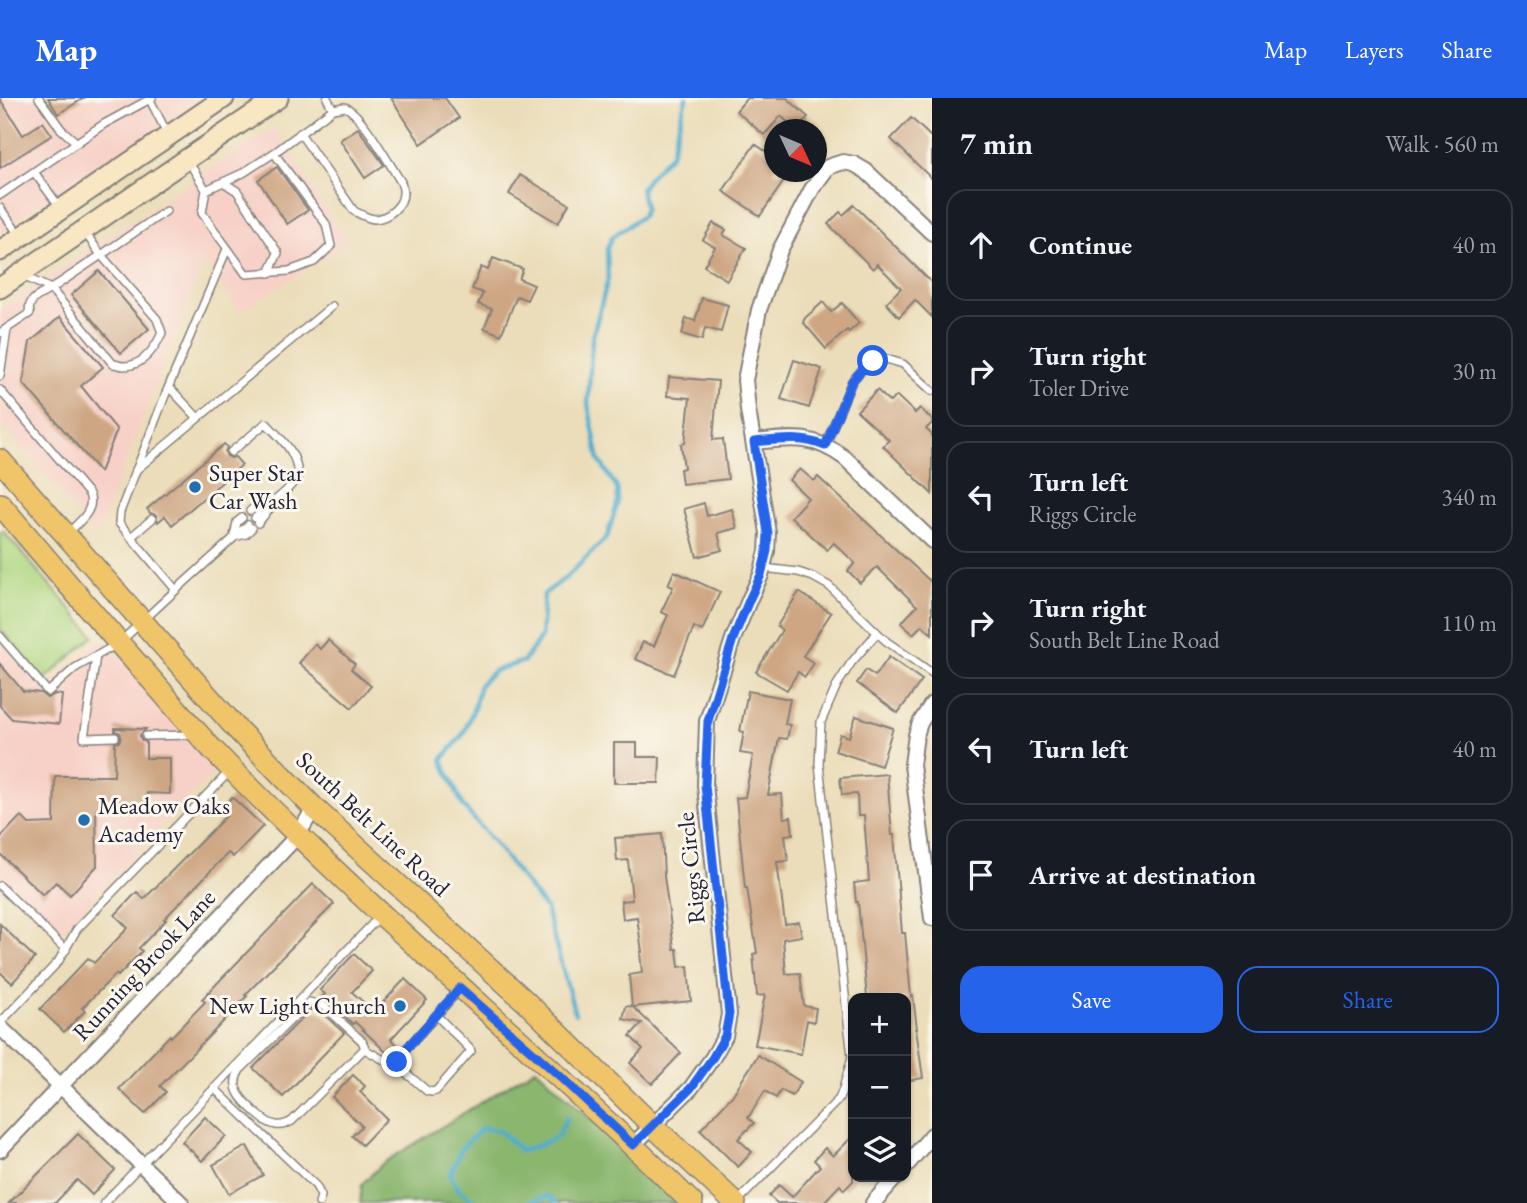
<!DOCTYPE html>
<html lang="en">
<head>
<meta charset="utf-8">
<style>
  body { margin:0; font-family:"EB Garamond",serif; background:#242831; color:#f1f3f6 }
  .controls { position:absolute; right:21px; bottom:21px; display:grid; overflow:hidden; border-radius:14px; box-shadow:0 2px 5px #0004 }
  .controls button { width:63px; height:63px; display:grid; place-items:center; padding:0; border:0; border-bottom:2px solid #363941; background:#171b24; color:#f1f3f6; font:35px sans-serif }
  .compass { position:absolute; left:764px; top:21px; width:63px; height:63px; border-radius:50%; background:#171b24; box-shadow:0 2px 5px #0004; rotate:134deg }
  .stop { position:absolute; width:21px; height:21px; margin:-16px; border:5px solid #2563eb; border-radius:50%; background:#fff }
  .stop.end { background:#2563eb; border-color:#fff; box-shadow:0 2px 7px #0008 }
  .list { margin:0; padding:0; list-style:none }
  h2 { display:flex; justify-content:space-between; align-items:center; height:91px; margin:0; padding:0 28px; font-size:30px }
  h2 small { font-size:23px; font-weight:400; color:#9ea1a6 }
  .list li { display:grid; grid-template-columns:46px 1fr auto; gap:21px; align-items:center; box-sizing:border-box; height:112px; margin:0 14px 14px; padding:0 14px; border:2px solid #363941; border-radius:21px }
  .list b { display:block; font-size:26px; white-space:nowrap }
  .list p { margin:0; font-size:23px; white-space:nowrap; color:#9ea1a6 }
  .list em { font-size:23px; font-style:normal; color:#9ea1a6 }
  .actions { display:flex; gap:14px; padding:21px 28px }
  .actions a { flex:1; padding:16px 0; border:2px solid #2563eb; border-radius:21px; text-align:center; font-size:24px; color:#2563eb }
  .actions .main { background:#2563eb; color:#fff }
  .icon { flex:none; width:38px; height:38px; fill:none; stroke:currentColor; stroke-width:2; stroke-linecap:round; stroke-linejoin:round }
  .map { position:relative; flex:none; width:932px; height:1105px; overflow:hidden }
  header { display:flex; align-items:center; gap:42px; box-sizing:border-box; height:98px; padding:0 35px; background:#2563eb; color:#fff }
  header strong { font-size:33px }
  nav { display:flex; gap:38px; margin-inline-start:auto; font-size:24px }
  main { display:flex }
  aside { flex:1; background:#171b24 }
  .map>svg:first-child { display:block }
</style>
</head>
<body>
<header>
<strong>Map</strong>
<nav><a>Map</a><a>Layers</a><a>Share</a></nav>
</header>
<main>
<div class="map">
<svg width="932" height="1105" viewBox="0 0 932 1105">
  <rect width="100%" height="100%" fill="#fbf7ec"/>
  <filter id="ink" filterUnits="userSpaceOnUse"><feTurbulence type="fractalNoise" baseFrequency=".0143" numOctaves="2"/><feDisplacementMap in="SourceGraphic" scale="14" xChannelSelector="R" yChannelSelector="G"/><feConvolveMatrix kernelMatrix="1 2 1 2 8 2 1 2 1" color-interpolation-filters="sRGB"/></filter>
  <filter id="wash" filterUnits="userSpaceOnUse"><feTurbulence type="fractalNoise" baseFrequency=".00686" numOctaves="4" result="noise"/><feDisplacementMap in="SourceGraphic" scale="28" xChannelSelector="R" yChannelSelector="G"/><feGaussianBlur stdDeviation="1.57" result="paint"/><feColorMatrix in="noise" values="0 0 0 0 0 0 0 0 0 0 0 0 0 0 0 0 0 1.4 0 .05"/><feComposite in="paint" operator="in"/></filter>
  <g filter="url(#wash)">
    <rect width="100%" height="100%" fill="#ebddb9"/>
    <g fill="#f7d1c7">
      <polygon points="0,0 203,0 0,134"/>
      <polygon points="274,29 347,145 240,214 204,163 96,439 0,322 0,212"/>
      <polygon points="0,531 49,587 103,539 218,669 63,833 0,774"/>
    </g>
    <polygon fill="#aed57f" stroke="#687c5d" stroke-width="2" points="3,433 94,538 44,582 0,531 0,435"/>
    <polygon fill="#8ab66e" stroke="#566c54" stroke-width="2" points="536,970 680,1105 360,1105 362,1086 382,1066"/>
    <g fill="none" stroke-linecap="round" stroke-linejoin="round">
      <g stroke="#50adce" stroke-width="4.5">
        <polyline points="575,916 546,811 491,741 463,708 442,662 464,635 474,610 480,586 494,573 524,563 541,539 544,496 568,478 607,439 618,403 617,390 599,362 588,306 592,241 608,181 607,150 612,139 642,118 645,110 641,91 650,78 671,56 686,0"/>
        <polyline points="477,1105 460,1093 450,1077 461,1051 482,1030 500,1033 521,1053 537,1048 557,1039 567,1020"/>
        <polyline points="527,1105 548,1098 555,1105"/>
      </g>
    </g>
    <g id="blocks">
      <g fill="#cea683">
        <polygon points="48,0 84,0 58,16"/>
        <polygon points="391,0 445,0 459,20 421,46"/>
        <polygon points="747,0 787,0 808,19 796,32 781,18 764,37 736,13"/>
        <polygon points="0,1 23,37 43,24 52,37 0,70"/>
        <polygon points="911,20 932,40 932,81 891,41"/>
        <polygon points="358,30 384,67 365,80 340,42"/>
        <polygon points="755,46 774,59 774,74 790,74 760,118 723,93"/>
        <polygon points="277,69 308,112 287,126 258,82"/>
        <polygon points="520,77 569,106 558,125 509,96"/>
        <polygon points="854,107 932,185 932,219 915,202 899,219 886,205 901,190 877,166 873,171 828,126 840,114 843,117"/>
        <polygon points="713,125 726,132 723,137 746,150 727,182 704,168 715,149 703,142"/>
        <polygon points="493,160 523,171 519,181 534,187 527,202 517,198 501,237 484,230 492,211 478,206 483,195 472,191 481,169 488,172"/>
        <polygon points="99,173 149,231 121,255 71,197"/>
        <polygon points="702,200 728,207 721,234 705,230 702,242 682,236 686,220 695,223"/>
        <polygon points="823,204 831,214 842,205 859,225 849,234 847,232 826,251 803,224 805,220"/>
        <polygon points="60,219 103,269 81,288 117,332 100,374 23,285 30,244"/>
        <polygon points="794,262 822,271 809,310 781,301"/>
        <polygon points="669,279 718,283 713,342 723,341 728,381 682,386 680,371 684,370 681,346 685,345 690,300 667,298"/>
        <polygon points="877,292 890,304 897,298 915,315 920,310 932,322 932,325 926,331 932,337 932,396 883,348 889,342 857,313"/>
        <polygon points="224,346 227,349 225,354 227,358 231,360 235,359 242,367 172,427 165,418 158,424 156,417 150,415 147,411"/>
        <polygon points="800,371 814,383 818,379 932,485 932,536 922,527 913,536 901,525 917,508 877,469 860,485 848,473 855,465 834,445 827,452 791,419 808,400 789,382"/>
        <polygon points="704,405 707,418 732,411 737,430 718,435 722,452 697,459 684,411"/>
        <polygon points="674,473 720,494 702,533 694,529 674,577 635,561 643,544 654,548 668,517 661,514 673,489 668,487"/>
        <polygon points="799,494 831,515 803,558 814,565 805,579 798,574 787,592 756,574 782,532 777,528"/>
        <polygon points="328,542 355,566 351,571 371,588 352,610 299,565 315,546 320,551"/>
        <polygon points="889,559 922,582 898,615 857,585 866,572 875,578"/>
        <polygon points="0,566 23,593 41,595 47,600 55,596 62,597 59,626 12,621 0,608"/>
        <polygon points="748,593 790,601 785,626 790,627 787,641 779,640 768,697 782,696 784,720 791,719 793,736 785,737 788,763 777,764 785,826 799,824 802,838 783,841 786,876 800,875 804,908 816,910 814,924 807,922 801,956 755,947 765,897 757,898 753,856 757,855 747,790 745,790 736,700 745,699 753,657 740,655 744,634 740,633"/>
        <polygon points="856,618 893,630 881,668 835,653 840,636 849,639"/>
        <polygon points="115,630 146,631 140,637 141,642 146,644 146,660 170,660 170,696 147,695 146,712 96,711 97,768 70,797 56,784 43,797 0,756 0,740 21,718 29,726 54,725 55,678 114,678 115,645 119,644 121,639 120,635 115,633"/>
        <polygon points="614,645 637,645 637,659 660,659 659,685 614,685"/>
        <polygon points="887,676 892,737 894,737 902,835 905,835 911,898 913,898 917,931 916,931 923,980 906,983 906,900 867,900 858,804 856,804 854,785 869,783 864,718 858,718 857,696 842,697 840,680"/>
        <polygon points="232,699 263,728 233,759 228,755 164,821 166,822 139,850 142,853 118,878 116,876 82,910 85,913 64,934 40,911 88,860 94,865 128,830 115,817 137,794 144,801 226,718 220,712"/>
        <polygon points="662,736 664,778 674,851 677,851 679,869 688,868 691,903 632,909 629,877 642,875 640,854 642,854 637,819 623,821 621,803 632,802 628,762 617,763 615,740"/>
        <polygon points="313,786 334,806 245,897 247,898 219,928 160,988 166,994 145,1016 119,991 170,937 171,939 205,904 202,901"/>
        <polygon points="0,826 35,860 12,885 0,874"/>
        <polygon points="354,856 372,873 352,894 374,914 405,881 427,902 391,941 400,949 393,957 389,957 355,924 353,926 328,903 320,901 325,896 320,892"/>
        <polygon points="626,908 633,909 681,955 652,986 630,965 643,951 630,938 642,925 623,921"/>
        <polygon points="311,911 321,914 344,935 283,999 253,970"/>
        <polygon points="758,957 801,984 792,998 781,992 776,1000 765,993 748,1020 754,1025 738,1041 752,1054 738,1069 700,1032 732,998"/>
        <polygon points="353,977 365,988 360,994 387,1021 362,1047 352,1038 362,1028 332,999"/>
        <polygon points="205,1019 226,1038 202,1063 182,1044"/>
        <polygon points="78,1036 115,1072 92,1097 77,1082 55,1105 9,1105"/>
        <polygon points="853,1038 853,1083 844,1092 840,1087 823,1105 777,1105 769,1098 779,1087 792,1099 820,1068 814,1062 825,1050 833,1058"/>
        <polygon points="247,1048 263,1077 229,1096 213,1067"/>
      </g>
    </g>
  </g>
  <g filter="url(#ink)">
    <use href="#blocks" fill-opacity="0" stroke="#86807a" stroke-width="2"/>
    <g fill="none" stroke-linecap="round" stroke-linejoin="round">
      <g stroke="#86807a" stroke-width="10">
        <g id="lane">
          <polyline points="39,0 61,31 77,45"/>
          <polyline points="149,0 168,37"/>
          <path d="M300 35 354 113C360 116 368 121 375 121 388 120 403 108 403 95 404 92 402 88 401 84 391 69 360 12 344 9 344 9 334 11 333 11L327 0"/>
          <polyline points="274,55 333,11"/>
          <polyline points="187,61 206,92 202,115 246,176 289,173 314,164 331,148 326,126 274,55 243,75 206,92"/>
          <polyline points="34,74 61,111"/>
          <polyline points="223,84 237,93 278,155 269,175"/>
          <polyline points="0,97 104,26 152,0"/>
          <polyline points="0,110 20,138"/>
          <polyline points="23,178 51,191 166,113"/>
          <path d="M0 235 30 215C26 202 40 197 51 191L113 266C117 266 120 268 124 268 143 268 155 250 162 235L157 221 101 157 84 133"/>
          <polyline points="0,278 7,231"/>
          <polyline points="169,289 198,320"/>
          <path d="M0 292 89 396C96 412 79 424 68 435"/>
          <polyline points="825,348 852,283 862,272 873,263 883,260 903,266 932,293"/>
          <path d="M231 354 266 325C283 343 297 353 298 379L286 393 255 420"/>
          <polyline points="136,372 332,208"/>
          <polyline points="250,413 257,407 273,402"/>
          <polyline points="242,420 237,424 234,439 246,436 252,430"/>
          <polyline points="258,425 271,409"/>
          <polyline points="131,439 152,421"/>
          <polyline points="763,470 798,474 813,479 829,488 886,543 932,575"/>
          <polyline points="176,492 248,427"/>
          <polyline points="0,538 48,594 75,570 119,545 176,492 119,425 120,414 166,295 227,151"/>
          <polyline points="96,558 84,640 115,639"/>
          <polyline points="146,638 192,637"/>
          <polyline points="0,788 66,852"/>
          <polyline points="436,917 469,950 471,953 436,993 432,994 427,993 398,968 398,960 460,891"/>
          <polyline points="0,925 58,864 77,831 229,674"/>
          <path d="M366 952 362 943 324 908 309 904 240 972C228 990 243 1003 256 1015 262 1020 268 1026 276 1027 282 1028 287 1026 292 1023L363 952H366L384 962 397 964"/>
          <polyline points="214,990 316,1088 321,1098 319,1105"/>
          <polyline points="104,1105 379,819"/>
          <polyline points="736,1105 839,1001 843,991 852,959 819,666 821,624 837,587 851,565 877,535"/>
        </g>
      </g>
      <g stroke="#86807a" stroke-width="18">
        <g id="street">
          <path d="M754 344C791 340 813 336 845 360L932 443"/>
          <polyline points="932,606 920,625 916,637 912,667 932,820"/>
          <polyline points="0,929 181,1105"/>
          <polyline points="633,1047 691,990 713,959 725,938 729,916 705,687 707,623 733,541 750,500 761,477 767,453 768,435 748,312 745,282 759,212 780,152 812,91 828,69 843,64 854,66 866,73 932,135"/>
          <polyline points="0,1052 298,737 314,710"/>
          <polyline points="906,1068 932,1037"/>
          <polyline points="873,1105 896,1079"/>
        </g>
      </g>
      <g stroke="#86807a" stroke-width="23">
        <g id="secondary">
          <polyline points="0,153 224,0"/>
          <polyline points="0,190 187,61 278,0"/>
        </g>
      </g>
      <g stroke="#86807a" stroke-width="24">
        <g id="primary">
          <polyline points="0,362 235,629 314,710 525,903 653,1028 735,1105"/>
          <path d="M0 406C49 464 98 522 149 579 171 604 192 630 215 654 367 812 536 951 692 1105"/>
        </g>
      </g>
      <use href="#lane" stroke="#fff" stroke-width="7"/>
      <use href="#street" stroke="#fff" stroke-width="14"/>
      <use href="#secondary" stroke="#f9e7c3" stroke-width="19"/>
      <use href="#primary" stroke="#f0c469" stroke-width="21"/>
    </g>
  </g>
  <g fill="none" stroke-linecap="round" stroke-linejoin="round" filter="url(#ink)">
    <path stroke="#2563eb" stroke-width="9" d="M397 964 398 960 460 890 561 979 633 1047 691 990 713 959 725 938 729 916 705 687 708 623 733 541 750 500 761 477 767 453 768 435 754 344C779 342 801 338 825 348L852 283 862 272 873 263"/>
  </g>
  <g fill="#1f6fb2" stroke="#fbf7ec" stroke-width="2.5">
    <circle cx="195" cy="389" r="7"/>
    <circle cx="84" cy="722" r="7"/>
    <circle cx="400" cy="908" r="7"/>
  </g>
  <g text-anchor="middle" stroke-width="6" stroke-linejoin="round" paint-order="stroke">
    <g font-size="24" fill="#22223b" stroke="#fbf7ec" text-anchor="start">
      <text x="209" y="383">Super Star<tspan x="209" dy="28">Car Wash</tspan></text>
      <text x="98" y="716">Meadow Oaks<tspan x="98" dy="28">Academy</tspan></text>
      <text x="386" y="916" text-anchor="end">New Light Church</text>
    </g>
    <g font-size="24" fill="#22223b" stroke="#fbf7ec">
      <text transform="translate(373 726) rotate(43)" y="8">South Belt Line Road</text>
      <text transform="translate(691 770) rotate(-96)" y="8">Riggs Circle</text>
      <text transform="translate(144 867) rotate(-47)" y="8">Running Brook Lane</text>
    </g>
  </g>
</svg>
<div class="controls">
<button>+</button>
<button>−</button>
<button><svg class="icon" aria-label="layers" viewBox="0 0 24 24"><path d="M12 4l9 5-9 5-9-5zM3 14l9 5 9-5"/></svg></button>
</div>
<svg class="compass" viewBox="-18 -18 36 36"><path d="M0-13l5 13h-10z" fill="#e53935"/><path d="M0 13l5-13h-10z" fill="#9ea1a6"/></svg>
<div class="stop" style="left:873px;top:263px"></div>
<div class="stop end" style="left:397px;top:964px"></div>
</div>
<aside>
<h2>7 min<small>Walk · 560 m</small></h2>
<ul class="list">
<li><svg class="icon" aria-label="ahead" viewBox="0 0 24 24"><path d="M12 20V5M6 11l6-6 6 6"/></svg><div><b>Continue</b></div><em>40 m</em></li>
<li><svg class="icon" aria-label="right" viewBox="0 0 24 24"><path d="M7 20v-9h11M14 6l5 5-5 5"/></svg><div><b>Turn right</b><p>Toler Drive</p></div><em>30 m</em></li>
<li><svg class="icon" aria-label="left" viewBox="0 0 24 24"><path d="M17 20v-9H6M10 6l-5 5 5 5"/></svg><div><b>Turn left</b><p>Riggs Circle</p></div><em>340 m</em></li>
<li><svg class="icon" aria-label="right" viewBox="0 0 24 24"><path d="M7 20v-9h11M14 6l5 5-5 5"/></svg><div><b>Turn right</b><p>South Belt Line Road</p></div><em>110 m</em></li>
<li><svg class="icon" aria-label="left" viewBox="0 0 24 24"><path d="M17 20v-9H6M10 6l-5 5 5 5"/></svg><div><b>Turn left</b></div><em>40 m</em></li>
<li><svg class="icon" aria-label="arrive" viewBox="0 0 24 24"><path d="M6 21V4h12l-3 4 3 4H6"/></svg><div><b>Arrive at destination</b></div></li>
</ul>
<div class="actions"><a class="main">Save</a><a>Share</a></div>
</aside>
</main>
</body>
</html>
